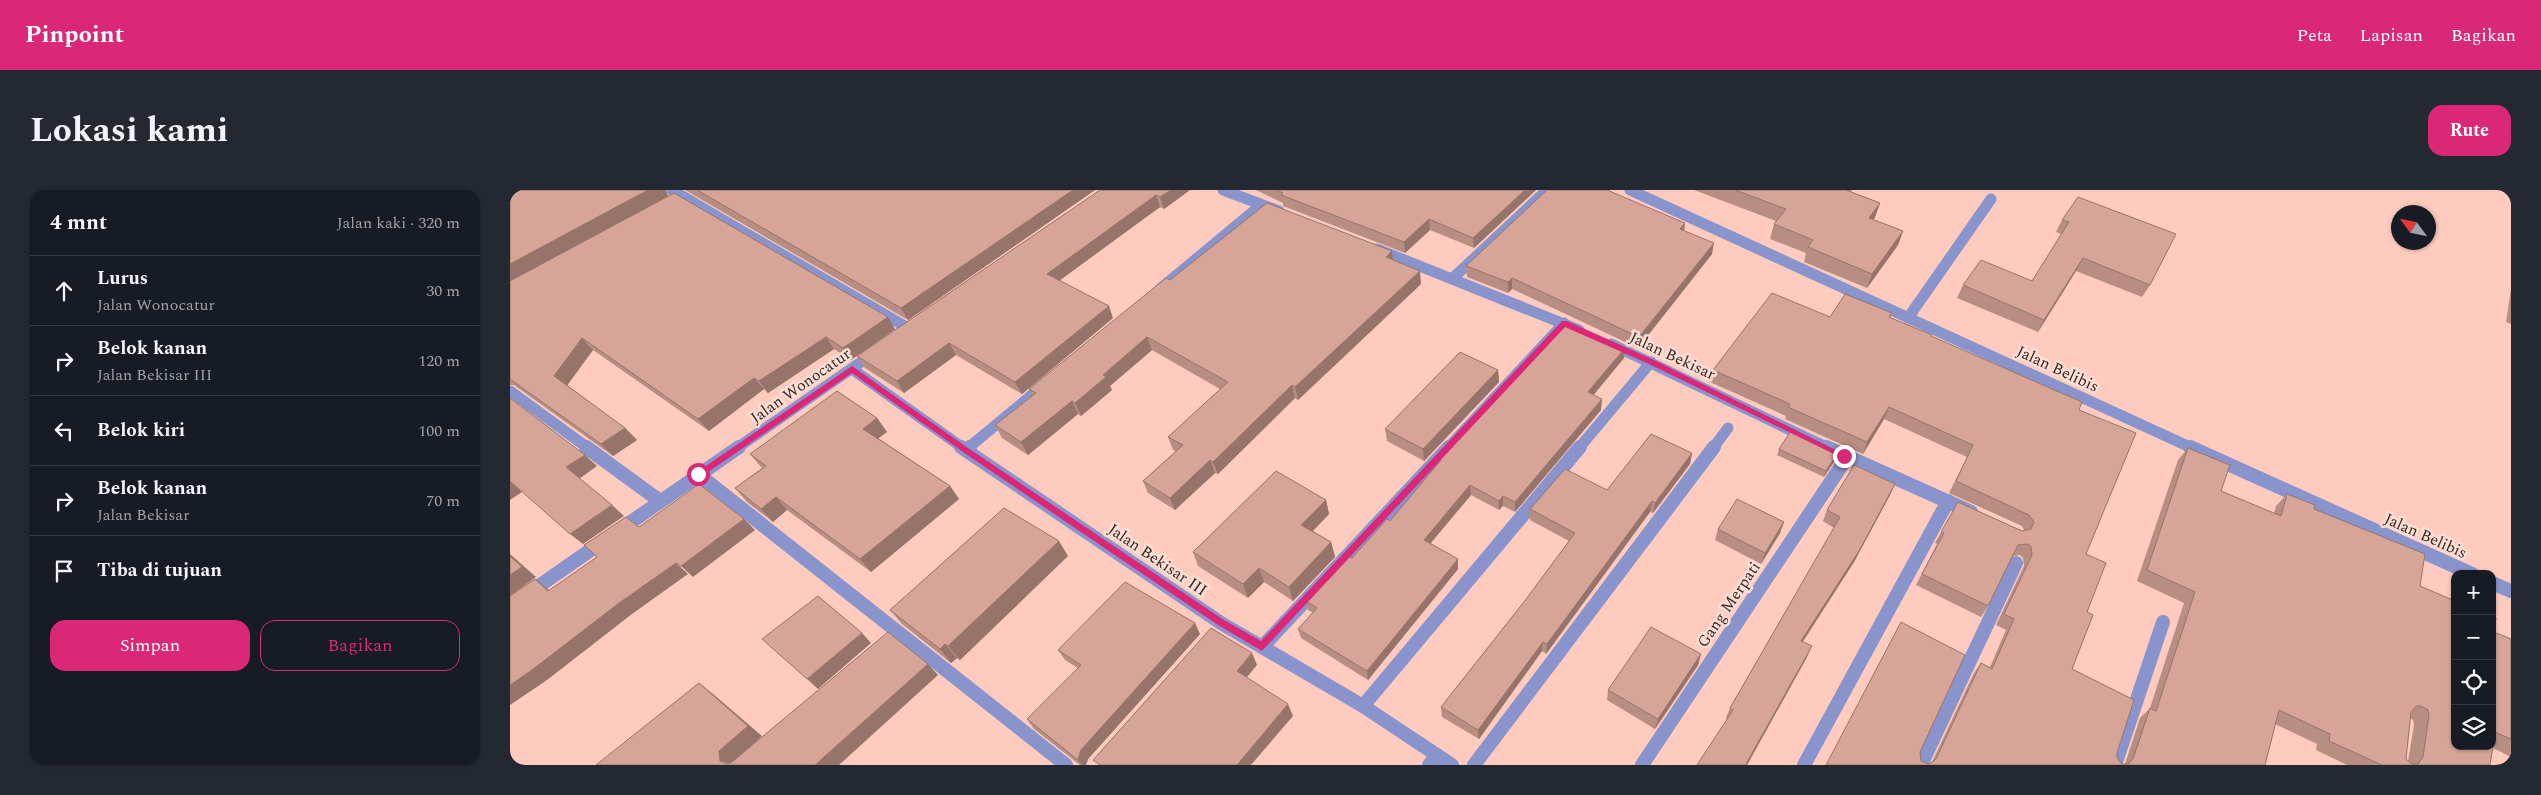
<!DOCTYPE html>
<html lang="id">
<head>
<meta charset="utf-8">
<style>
  body { margin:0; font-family:Spectral,serif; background:#242831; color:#f1f3f6 }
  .controls { position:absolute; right:15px; bottom:15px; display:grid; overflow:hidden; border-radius:10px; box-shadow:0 1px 4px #0004 }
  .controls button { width:45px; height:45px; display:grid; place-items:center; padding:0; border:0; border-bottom:1px solid #363941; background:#171b24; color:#f1f3f6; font:25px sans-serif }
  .compass { position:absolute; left:1881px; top:15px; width:45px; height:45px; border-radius:50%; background:#171b24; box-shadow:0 1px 4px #0004; rotate:303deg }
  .stop { position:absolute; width:15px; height:15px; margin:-11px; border:4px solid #db2777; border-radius:50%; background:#fff }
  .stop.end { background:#db2777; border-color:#fff; box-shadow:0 1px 5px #0008 }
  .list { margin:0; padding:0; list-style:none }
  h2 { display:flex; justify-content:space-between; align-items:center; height:65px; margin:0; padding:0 20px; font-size:21px }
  h2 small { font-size:16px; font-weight:400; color:#9ea1a6 }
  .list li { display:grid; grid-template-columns:32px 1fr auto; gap:15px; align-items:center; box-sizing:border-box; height:70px; padding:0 20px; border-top:1px solid #363941 }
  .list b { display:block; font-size:19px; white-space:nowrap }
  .list p { margin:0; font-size:16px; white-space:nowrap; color:#9ea1a6 }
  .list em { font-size:16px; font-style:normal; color:#9ea1a6 }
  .actions { display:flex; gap:10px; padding:15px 20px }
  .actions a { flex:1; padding:11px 0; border:1px solid #db2777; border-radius:15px; text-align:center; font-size:18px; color:#db2777 }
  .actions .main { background:#db2777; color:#fff }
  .icon { flex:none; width:28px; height:28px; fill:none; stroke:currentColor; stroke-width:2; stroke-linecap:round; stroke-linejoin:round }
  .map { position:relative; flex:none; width:2001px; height:575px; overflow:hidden; border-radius:15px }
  header { display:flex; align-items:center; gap:30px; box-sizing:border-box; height:70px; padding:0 25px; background:#db2777; color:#fff }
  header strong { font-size:24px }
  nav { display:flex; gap:28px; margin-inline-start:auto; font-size:18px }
  .intro { display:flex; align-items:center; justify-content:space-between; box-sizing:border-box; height:120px; padding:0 30px }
  h1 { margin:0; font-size:35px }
  .button { padding:12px 22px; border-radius:15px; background:#db2777; color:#fff; font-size:18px; font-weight:700 }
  main { display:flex; gap:30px; padding:0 30px }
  aside { flex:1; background:#171b24; border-radius:15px; box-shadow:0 1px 4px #0004 }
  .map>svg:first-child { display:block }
</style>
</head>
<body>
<header>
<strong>Pinpoint</strong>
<nav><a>Peta</a><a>Lapisan</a><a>Bagikan</a></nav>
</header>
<div class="intro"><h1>Lokasi kami</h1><a class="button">Rute</a></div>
<main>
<aside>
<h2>4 mnt<small>Jalan kaki · 320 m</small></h2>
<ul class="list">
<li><svg class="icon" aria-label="ahead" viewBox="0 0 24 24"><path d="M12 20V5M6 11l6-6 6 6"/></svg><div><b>Lurus</b><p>Jalan Wonocatur</p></div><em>30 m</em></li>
<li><svg class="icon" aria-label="right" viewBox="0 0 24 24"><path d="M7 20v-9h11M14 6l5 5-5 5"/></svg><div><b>Belok kanan</b><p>Jalan Bekisar III</p></div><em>120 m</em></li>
<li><svg class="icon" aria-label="left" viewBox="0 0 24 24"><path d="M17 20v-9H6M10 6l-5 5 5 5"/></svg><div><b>Belok kiri</b></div><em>100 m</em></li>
<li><svg class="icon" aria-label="right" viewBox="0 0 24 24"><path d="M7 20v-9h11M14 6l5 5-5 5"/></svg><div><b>Belok kanan</b><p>Jalan Bekisar</p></div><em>70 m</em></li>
<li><svg class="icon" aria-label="arrive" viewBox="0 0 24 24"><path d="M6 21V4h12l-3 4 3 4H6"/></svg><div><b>Tiba di tujuan</b></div></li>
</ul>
<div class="actions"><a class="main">Simpan</a><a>Bagikan</a></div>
</aside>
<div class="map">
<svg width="2001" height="575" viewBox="0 0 2001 575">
  <rect width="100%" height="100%" fill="#fecbbe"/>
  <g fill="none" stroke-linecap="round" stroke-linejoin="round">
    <g stroke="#8994cc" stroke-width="11">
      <polyline points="162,0 398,138"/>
      <polyline points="713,0 769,21"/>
      <polyline points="867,59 1069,140"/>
      <polyline points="943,88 1037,0"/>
      <polyline points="650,99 751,15"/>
      <polyline points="1398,128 1481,9"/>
      <polyline points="1101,154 1318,258"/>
      <polyline points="342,179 453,258"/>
      <polyline points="0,201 78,258"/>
      <polyline points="458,258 534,195"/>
      <polyline points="938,258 1054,133"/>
      <polyline points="1069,258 1141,172"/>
      <polyline points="1203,258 1218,238"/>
    </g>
    <g stroke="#8994cc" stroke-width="14">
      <polyline points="76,257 150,311"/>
      <polyline points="451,257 711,433 853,516 942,575"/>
      <polyline points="1316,257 1461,322"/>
      <polyline points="456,260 460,257"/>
      <polyline points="188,284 556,575"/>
      <polyline points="752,457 939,257"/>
      <polyline points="853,516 1070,257"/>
      <polyline points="919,575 927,565"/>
      <polyline points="964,575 1204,257"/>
      <polyline points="1132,575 1334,272"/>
      <polyline points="1294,575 1438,311"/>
      <polyline points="1411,575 1506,373"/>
      <polyline points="1605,575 1653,432"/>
    </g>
    <g stroke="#8994cc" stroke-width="11">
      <polyline points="1120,0 1682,258"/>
      <polyline points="227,258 364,163"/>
    </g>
    <g stroke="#8994cc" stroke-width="14">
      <polyline points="1680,257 1962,384"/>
      <polyline points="1982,393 2001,401"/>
      <polyline points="0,416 229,257"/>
    </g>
  </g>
  <g fill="#b88e83" fill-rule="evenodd">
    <polygon points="0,0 158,6 385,139 341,170 324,159 258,203 254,199 199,241 83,160 57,195 115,238 127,250 103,266 4,195 0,195"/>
    <polygon points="175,0 585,0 398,130"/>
    <polygon points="590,0 680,0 654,19 650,17 550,90 603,128 512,204 446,165 394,203 355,178 347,166"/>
    <polygon points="746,0 1026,0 964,58 920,40 895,63 773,16 773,13"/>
    <polygon points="1184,0 1342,0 1341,2 1370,13 1365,27 1364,30 1393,41 1388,55 1357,98 1294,72 1296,63 1260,49 1264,34 1266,31"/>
    <polygon points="1568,7 1640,95 1632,107 1566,81 1528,142 1447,108 1453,95 1522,91 1551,44 1546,42 1552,30"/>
    <polygon points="1174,41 1202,64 1128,158 1002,99 998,103 957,87 956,76"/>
    <polygon points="883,69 911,94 788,210 785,208 708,284 705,283 665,320 638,303 633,291 666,261 663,260 658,247 710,199 642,160 600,196 602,200 571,226 568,224 518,265 492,248 485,235 522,206 519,199 660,90"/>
    <polygon points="2001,99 2001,134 1996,132"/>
    <path d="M1382 123 1380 128 1421 146 1569 220 1576 364 1577 422 1562 479 1607 563V568L1612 574H1615L1630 528 1640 518 1674 413 1627 391 1668 270 1678 258 1711 301 1764 324 1766 316 1777 304 1804 319 1910 396 1984 442 2001 449V567L1983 558 1980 575H1837L1806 560 1807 554 1765 534 1755 575H1315L1410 562 1411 571 1419 574 1422 572 1464 483 1471 473 1480 477 1496 440 1486 435 1514 376 1513 368 1510 365 1503 366 1478 416 1471 427 1406 395 1427 354 1425 353 1448 312 1512 341 1514 340 1512 336 1439 303 1457 267 1374 229 1353 264 1275 229 1276 226 1200 192 1203 180 1320 127ZM1900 528 1903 530 1904 535 1898 571 1896 569Z"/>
    <polygon points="1115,158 1114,168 1083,205 1091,220 1005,322 993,316 989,320 961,305 920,353 948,369 948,379 858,490 791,448 788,439 803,423 798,420 796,411 842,368 880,331 929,272 929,269"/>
    <polygon points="988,180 989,192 914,271 877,251 875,239"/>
    <polygon points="367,228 377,242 368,248 440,296 449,309 361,382 277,320 263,332 237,312 225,298 252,278 240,264"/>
    <polygon points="1269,259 1325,270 1314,287 1267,265"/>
    <polygon points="1182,263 1180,274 1143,323 1140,322 1036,464 1032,461 969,549 932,527 931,517 1017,408 1059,351 1020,330 1020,319 1097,300"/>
    <polygon points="1380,305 1344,372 1293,452 1297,467 1237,575 1217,529 1216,528 1220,518 1324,338 1313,331 1317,320"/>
    <polygon points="816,310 819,324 803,341 821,352 825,367 783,411 754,392 738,408 688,376 683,362"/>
    <polygon points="1274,332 1270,343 1251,374 1205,350 1208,339"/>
    <polygon points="558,366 450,470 447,468 441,473 392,434 380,420"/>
    <polygon points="690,444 578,569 576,575 570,575 524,539 517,529 568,478 555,470 548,460"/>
    <polygon points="1191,464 1188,475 1145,539 1097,510 1098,500"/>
  </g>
  <g fill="#96746a">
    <polygon points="138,0 156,0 158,6 0,92 0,74"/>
    <polygon points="563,0 585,0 398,130 391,118"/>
    <polygon points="661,0 680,0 654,19 650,7"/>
    <polygon points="1015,0 1026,0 964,58 963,48"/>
    <polygon points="646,5 650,17 542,96 537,84"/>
    <polygon points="1370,13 1365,27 1354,42 1359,28"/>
    <polygon points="919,29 920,40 895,63 894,52"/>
    <polygon points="1175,33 1174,43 1170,39"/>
    <polygon points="1393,41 1388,55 1357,98 1362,84"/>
    <polygon points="1204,53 1202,64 1128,158 1129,147"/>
    <polygon points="882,61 883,75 876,67"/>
    <polygon points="1573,68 1566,81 1528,142 1534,130"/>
    <polygon points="910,81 911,94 788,210 785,197"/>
    <polygon points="1002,88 1002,99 998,103 998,92"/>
    <polygon points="599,116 603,128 512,204 505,192"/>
    <polygon points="378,127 385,139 341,170 333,158"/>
    <polygon points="316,147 324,159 258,203 249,191"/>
    <polygon points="637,147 642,160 600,196 602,200 571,226 565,213 593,185"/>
    <polygon points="72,148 83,160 56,197 44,186"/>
    <polygon points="439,153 446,165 394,203 387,191"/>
    <polygon points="1115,158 1114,168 1077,213 1078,202"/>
    <polygon points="988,180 989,192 914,271 913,259"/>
    <polygon points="244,188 254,199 199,241 188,229"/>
    <polygon points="782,195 785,208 708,284 703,272"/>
    <polygon points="1092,209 1091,220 1005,322 1005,312"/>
    <polygon points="562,211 568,224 518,265 511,252"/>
    <polygon points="1379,217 1374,229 1353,264 1357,252"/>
    <polygon points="367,228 377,242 363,252 353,239"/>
    <polygon points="115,238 127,250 103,266 91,254"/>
    <polygon points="1182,263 1180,274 1143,323 1145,313"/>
    <polygon points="1327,264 1325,270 1314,287 1316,281"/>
    <polygon points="75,265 87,276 69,289 56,277"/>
    <polygon points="700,270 705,283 665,320 660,308"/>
    <polygon points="0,291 12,302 0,310"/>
    <polygon points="1385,294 1380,305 1344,372 1286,461 1291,451"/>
    <polygon points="960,295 961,305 915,360 914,350"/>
    <polygon points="440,296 449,309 361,382 350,369"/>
    <polygon points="993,306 993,316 989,320 989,311"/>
    <polygon points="266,307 277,320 263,332 251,319"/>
    <polygon points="816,310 819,324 795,349 791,335"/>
    <polygon points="1142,311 1140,322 1036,464 1037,454"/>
    <polygon points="102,315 114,326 73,354 60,344"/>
    <polygon points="234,329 245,340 183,387 171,376"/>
    <polygon points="1274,332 1270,343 1251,374 1255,363"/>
    <polygon points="549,351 558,366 450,470 438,456"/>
    <polygon points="821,352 825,367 783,411 779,397"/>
    <polygon points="0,364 26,387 0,406"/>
    <polygon points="948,369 948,379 858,490 857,481"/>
    <polygon points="166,373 178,384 122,424 37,490 0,515 0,495 109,413"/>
    <polygon points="749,378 754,392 738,408 733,394"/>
    <polygon points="25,389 39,400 38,401"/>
    <polygon points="685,433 690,444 578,569 576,575 572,575 568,570 571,560"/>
    <polygon points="352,443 361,453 308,499 297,489"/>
    <polygon points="1033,452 1032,461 969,549 968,540"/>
    <polygon points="435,454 447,468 441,473 430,459"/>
    <polygon points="1302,456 1297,467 1237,575 1236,575"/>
    <polygon points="742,463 747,475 732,493 727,481"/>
    <polygon points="1191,464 1188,475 1145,539 1148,529"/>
    <polygon points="418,474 428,485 329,575 305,575"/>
    <polygon points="189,493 203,504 252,546 223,572 224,575 210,571 209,561"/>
    <polygon points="778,514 783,526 741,575 727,575"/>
  </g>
  <g fill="#d6a598" stroke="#96746a" fill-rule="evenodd">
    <polygon points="0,0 138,0 0,74"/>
    <polygon points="187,0 563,0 391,118"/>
    <polygon points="590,0 661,0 650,7 646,5 537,84 599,116 505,192 439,153 387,191 347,166"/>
    <polygon points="766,0 1015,0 963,48 919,29 894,52 771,5 773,3"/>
    <polygon points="1037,0 1097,0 1175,33 1170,39 1204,53 1129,147 1002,88 998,92 956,76"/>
    <polygon points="1225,0 1336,0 1370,13 1359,28 1393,41 1362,84 1298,57 1303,50 1264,34 1276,19"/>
    <polygon points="164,3 378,127 333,158 316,147 249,191 244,188 188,229 72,148 44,186 115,238 91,254 0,189 0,91"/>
    <polygon points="1568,7 1666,44 1640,95 1573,68 1534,130 1453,95 1471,70 1522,91 1559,32 1552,30"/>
    <polygon points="757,13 882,61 876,67 910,81 785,197 782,195 703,272 700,270 660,308 633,291 673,255 658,247 718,192 637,147 593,185 596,187 565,213 562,211 511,252 485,235 526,203 519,199 656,88 660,90"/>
    <path d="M1262 103 1320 127 1335 104 1382 123 1379 127 1422 145 1421 146 1572 212 1569 220 1626 243 1576 364 1596 373 1577 422 1583 425 1562 479 1624 510 1607 563V568L1612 574H1618L1623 569 1640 518 1646 521 1685 402 1637 380 1678 258 1720 275 1711 301 1771 326 1777 304 1805 315 1804 319 1915 364 1910 396 1945 411V556H1982V427L1986 428 1984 442 2001 449V549L1985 542 1980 575H1872L1819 551 1820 544 1769 520 1755 575H1316L1391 432 1455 465 1410 562 1411 571 1419 574 1426 569 1471 473 1482 479 1504 429 1494 424 1522 365 1521 357 1518 354 1508 355 1478 416 1412 384 1434 343 1431 342 1448 312 1512 341 1521 339 1524 332 1519 325 1446 291 1463 255 1379 217 1357 252 1278 217 1280 214 1203 180ZM1906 516H1911L1918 520 1919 525 1913 567 1908 574H1902L1896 569 1901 522Z"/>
    <polygon points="1056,132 1115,158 1078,202 1092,209 1005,312 993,306 989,311 960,295 914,350 948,369 857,481 788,439 807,418 796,411 838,366 842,368 877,329 880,331 931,270 929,269 947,249"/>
    <polygon points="950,162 988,180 913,259 875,239"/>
    <polygon points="327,201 367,228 353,239 440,296 350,369 266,307 251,319 225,298 256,276 240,264"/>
    <polygon points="0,208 75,265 56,277 102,315 60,344 0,291"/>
    <polygon points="1281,241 1327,264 1316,281 1269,259"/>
    <polygon points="1141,244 1182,263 1145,313 1142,311 1037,454 1033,452 968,540 931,517 1017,408 1065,343 1020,319 1055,279 1097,300"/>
    <polygon points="1344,275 1385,294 1349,361 1291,451 1302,456 1236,574 1237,575 1187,575 1223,520 1220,518 1330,327 1317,320"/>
    <polygon points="766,281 816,310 791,335 821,352 779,397 749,378 733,394 683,362"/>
    <polygon points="189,294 234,329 171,376 166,373 109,413 22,480 0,495 0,406 25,389 38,401 87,367 74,355 116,327 129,337"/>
    <polygon points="1227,309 1274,332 1255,363 1208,339"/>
    <polygon points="494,318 549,351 438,456 435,454 430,459 380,420"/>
    <polygon points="0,366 12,377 0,385"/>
    <polygon points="615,392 685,433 571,560 568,570 517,529 571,475 548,460"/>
    <polygon points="308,406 352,443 297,489 252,449"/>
    <polygon points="1141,437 1191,464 1148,529 1098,500"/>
    <polygon points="701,438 742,463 727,481 778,514 727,575 590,575 583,570"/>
    <polygon points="378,442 418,474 305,575 86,575 189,493 238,536 209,561 210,571 218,574 222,572"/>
  </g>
  <polygon fill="#db2777" points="1052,131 1057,131 1144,170 1338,266 1332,268 1139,174 1055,137 752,461 708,435 453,262 342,183 191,287 184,284 342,176 458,258 714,430 751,451"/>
  <g text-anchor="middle" stroke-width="5" stroke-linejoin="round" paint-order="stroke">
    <g font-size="16" fill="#3a2722" stroke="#fdded5">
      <text transform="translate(1163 165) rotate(25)" y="6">Jalan Bekisar</text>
      <text transform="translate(1548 178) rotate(25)" y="6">Jalan Belibis</text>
      <text transform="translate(290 195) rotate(-35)" y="6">Jalan Wonocatur</text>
      <text transform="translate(1916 345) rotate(24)" y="6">Jalan Belibis</text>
      <text transform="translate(648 369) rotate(34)" y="6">Jalan Bekisar III</text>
      <text transform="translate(1218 414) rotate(-56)" y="6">Gang Merpati</text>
    </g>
  </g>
</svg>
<div class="controls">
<button>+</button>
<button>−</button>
<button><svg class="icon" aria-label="locate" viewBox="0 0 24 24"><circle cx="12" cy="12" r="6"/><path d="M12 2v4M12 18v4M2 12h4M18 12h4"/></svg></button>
<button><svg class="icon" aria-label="layers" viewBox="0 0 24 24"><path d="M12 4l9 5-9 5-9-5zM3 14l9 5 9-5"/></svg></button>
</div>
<svg class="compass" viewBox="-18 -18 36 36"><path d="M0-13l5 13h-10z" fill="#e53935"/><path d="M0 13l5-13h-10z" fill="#9ea1a6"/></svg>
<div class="stop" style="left:188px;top:284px"></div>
<div class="stop end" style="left:1334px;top:266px"></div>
</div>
</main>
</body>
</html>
